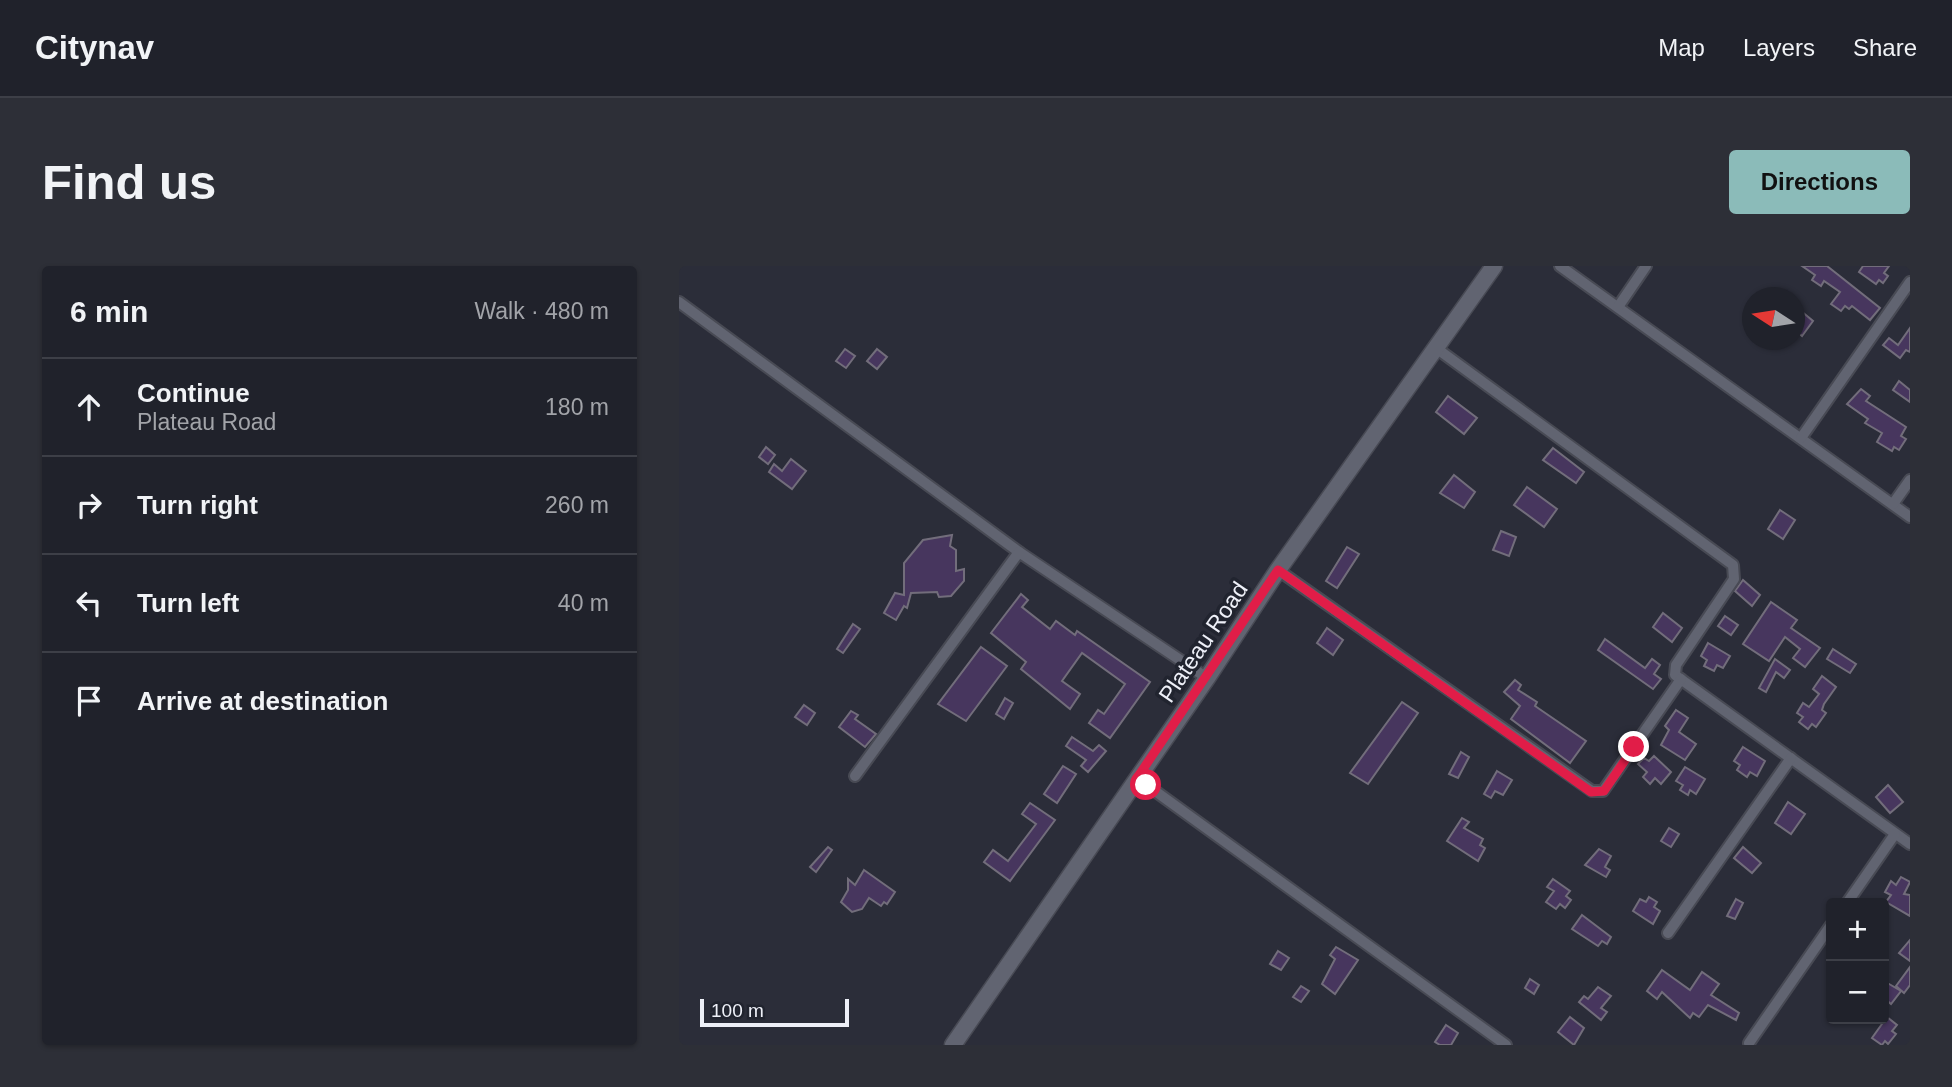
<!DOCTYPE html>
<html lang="en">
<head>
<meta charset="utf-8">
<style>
  body { margin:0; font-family:Helvetica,sans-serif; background:#2d2f37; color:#f1f3f6 }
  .controls { position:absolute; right:21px; bottom:21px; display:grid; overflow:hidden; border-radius:7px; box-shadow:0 2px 5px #0004 }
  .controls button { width:63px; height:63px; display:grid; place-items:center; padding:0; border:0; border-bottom:2px solid #3d3f47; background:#20222b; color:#f1f3f6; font:35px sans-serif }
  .compass { position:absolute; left:1063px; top:21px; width:63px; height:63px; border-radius:50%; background:#20222b; box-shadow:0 2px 5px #0004; rotate:282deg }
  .scale { position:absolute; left:21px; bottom:18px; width:149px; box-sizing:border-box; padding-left:7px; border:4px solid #eef0f8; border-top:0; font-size:19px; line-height:24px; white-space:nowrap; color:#eef0f8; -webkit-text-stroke:5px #21242f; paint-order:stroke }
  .stop { position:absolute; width:21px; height:21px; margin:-16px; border:5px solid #e11d48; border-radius:50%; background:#fff }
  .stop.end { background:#e11d48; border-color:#fff; box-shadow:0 2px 7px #0008 }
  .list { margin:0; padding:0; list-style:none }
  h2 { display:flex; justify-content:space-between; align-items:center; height:91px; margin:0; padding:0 28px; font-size:30px }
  h2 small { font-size:23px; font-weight:400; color:#a2a4a9 }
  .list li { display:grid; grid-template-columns:46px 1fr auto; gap:21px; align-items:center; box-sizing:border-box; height:98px; padding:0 28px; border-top:2px solid #3d3f47 }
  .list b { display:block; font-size:26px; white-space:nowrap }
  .list p { margin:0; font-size:23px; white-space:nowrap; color:#a2a4a9 }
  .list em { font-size:23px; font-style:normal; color:#a2a4a9 }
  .icon { flex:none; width:38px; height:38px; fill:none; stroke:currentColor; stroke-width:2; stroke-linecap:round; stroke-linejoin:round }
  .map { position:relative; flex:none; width:1231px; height:779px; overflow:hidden; border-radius:7px }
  header { display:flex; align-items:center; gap:42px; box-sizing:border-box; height:98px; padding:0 35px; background:#20222b; border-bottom:2px solid #3d3f47 }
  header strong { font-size:33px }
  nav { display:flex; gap:38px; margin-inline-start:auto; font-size:24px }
  .intro { display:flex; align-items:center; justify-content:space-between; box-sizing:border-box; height:168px; padding:0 42px }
  h1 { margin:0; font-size:49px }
  .button { padding:18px 32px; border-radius:7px; background:#8bbbb9; color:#111; font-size:24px; font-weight:700 }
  main { display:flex; gap:42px; padding:0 42px }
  aside { flex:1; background:#20222b; border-radius:7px; box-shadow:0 2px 5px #0004 }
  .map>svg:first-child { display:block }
</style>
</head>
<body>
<header>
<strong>Citynav</strong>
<nav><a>Map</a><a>Layers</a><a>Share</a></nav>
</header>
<div class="intro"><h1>Find us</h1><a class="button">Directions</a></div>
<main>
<aside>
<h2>6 min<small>Walk · 480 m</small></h2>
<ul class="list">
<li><svg class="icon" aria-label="ahead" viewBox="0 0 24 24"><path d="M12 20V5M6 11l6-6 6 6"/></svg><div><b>Continue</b><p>Plateau Road</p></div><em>180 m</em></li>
<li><svg class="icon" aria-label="right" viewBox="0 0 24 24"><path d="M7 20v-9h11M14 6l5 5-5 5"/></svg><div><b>Turn right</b></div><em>260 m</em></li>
<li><svg class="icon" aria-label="left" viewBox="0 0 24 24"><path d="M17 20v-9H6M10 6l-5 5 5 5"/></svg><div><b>Turn left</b></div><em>40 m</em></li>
<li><svg class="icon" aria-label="arrive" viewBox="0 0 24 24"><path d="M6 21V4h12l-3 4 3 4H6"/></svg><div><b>Arrive at destination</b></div></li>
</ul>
</aside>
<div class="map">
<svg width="1231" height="779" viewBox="0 0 1231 779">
  <rect width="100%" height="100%" fill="#2b2d39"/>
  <g fill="#47365e" stroke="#726d7b" stroke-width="2">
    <polygon points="1123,0 1148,0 1201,42 1191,54 1173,40 1170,43 1166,40 1162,45 1152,38 1161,26 1145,15 1142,20 1133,14 1136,9"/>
    <polygon points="1184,0 1210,0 1205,7 1209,10 1204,17 1200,14 1197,18 1180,6"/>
    <polygon points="1116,40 1134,55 1123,70 1116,64"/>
    <polygon points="1231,62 1231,86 1227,84 1221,92 1204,79 1210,72 1219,79"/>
    <polygon points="166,83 176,90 167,102 157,95"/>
    <polygon points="198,83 208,91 198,103 188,95"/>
    <polygon points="1220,115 1231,124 1231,136 1214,124"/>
    <polygon points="1182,123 1191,130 1187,135 1227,161 1222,170 1227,173 1220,184 1215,181 1213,185 1198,176 1203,167 1186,157 1189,153 1168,138"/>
    <polygon points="769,130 798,152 785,168 757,146"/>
    <polygon points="87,181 96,189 89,198 80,191"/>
    <polygon points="874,182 905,206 897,217 864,194"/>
    <polygon points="112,193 127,205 113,223 90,206 95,198 103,205"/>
    <polygon points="775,209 796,226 785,242 761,227"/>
    <polygon points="848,221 878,243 865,261 835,239"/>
    <polygon points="1101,244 1116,254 1104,273 1089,263"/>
    <polygon points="822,265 837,271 830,290 814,284"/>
    <polygon points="273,269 271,280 277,284 277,305 285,303 285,315 272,330 260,331 258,326 232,327 228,342 225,340 217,354 205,347 216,327 225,329 225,297 244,274"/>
    <polygon points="668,281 680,288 658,322 647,315"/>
    <polygon points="1064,314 1081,329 1073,340 1056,325"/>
    <polygon points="342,328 349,334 343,341 371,363 377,355 396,369 398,365 471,416 431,472 410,457 419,444 425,448 446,418 403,387 383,415 401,428 391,443 342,403 347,396 312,367"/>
    <polygon points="1092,336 1118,354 1112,362 1141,382 1126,401 1114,392 1121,383 1106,371 1090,395 1064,378"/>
    <polygon points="984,347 1003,362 993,376 974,361"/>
    <polygon points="1046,350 1059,359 1052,369 1039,360"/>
    <polygon points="174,358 181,363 164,387 158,383"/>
    <polygon points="648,362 664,374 654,389 638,377"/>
    <polygon points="926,373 966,402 973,393 981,399 975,408 982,413 974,423 919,384"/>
    <polygon points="1029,377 1051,390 1044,402 1038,399 1035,405 1025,400 1028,394 1022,390"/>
    <polygon points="302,381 328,400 287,455 259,438"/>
    <polygon points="1154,383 1177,398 1171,407 1148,393"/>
    <polygon points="1096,393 1111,404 1105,412 1097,406 1087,426 1080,422"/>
    <polygon points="1143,410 1157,421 1145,438 1143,444 1147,447 1137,461 1133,458 1129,463 1120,456 1124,451 1118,447 1124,437 1130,441 1140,428 1134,423"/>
    <polygon points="836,414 842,419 839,424 858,436 856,440 907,475 891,497 832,453 841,440 825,426"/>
    <polygon points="326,432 334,437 325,453 317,448"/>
    <polygon points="723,436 739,447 689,518 671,507"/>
    <polygon points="125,439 136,447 128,459 116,451"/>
    <polygon points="997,444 1009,452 1000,466 1017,478 1006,494 982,479 990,464 986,460"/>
    <polygon points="172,445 179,449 176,453 197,468 186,481 160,461"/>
    <polygon points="393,471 414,485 420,479 427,485 409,506 402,500 407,494 387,480"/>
    <polygon points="1064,481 1086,495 1078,510 1071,506 1068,511 1058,504 1061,499 1055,495"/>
    <polygon points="782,486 790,491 779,512 770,508"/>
    <polygon points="975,490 992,506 982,518 976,512 971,518 964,511 968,506 959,498 965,492 970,495"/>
    <polygon points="384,500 397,508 378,537 365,528"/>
    <polygon points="1006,501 1026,513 1017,528 1011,524 1009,529 1001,524 1004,519 997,515"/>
    <polygon points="818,505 833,514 824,529 816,525 812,532 805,528"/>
    <polygon points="1209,519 1224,536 1211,547 1197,531"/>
    <polygon points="1109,536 1126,548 1112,568 1096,557"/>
    <polygon points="351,537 376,554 331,615 305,596 314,584 329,595 357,558 343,548"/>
    <polygon points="783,552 790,556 785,562 804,573 801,579 806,582 799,595 768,575"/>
    <polygon points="990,562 1000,568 992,581 982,575"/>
    <polygon points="149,581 153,584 137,606 131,601"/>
    <polygon points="1064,581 1082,597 1073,607 1055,592"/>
    <polygon points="920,583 932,590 926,601 931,604 927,611 906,599"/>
    <polygon points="185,604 216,626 208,638 205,636 202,640 190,632 183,643 173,646 162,636 169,624 169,613 176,619"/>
    <polygon points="1222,611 1231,616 1225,628 1231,629 1231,650 1207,636 1212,629 1206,626 1212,615 1217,619"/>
    <polygon points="874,613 891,625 887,630 892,634 886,642 881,638 877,643 867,636 875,625 868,621"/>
    <polygon points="970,631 978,636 975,641 981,645 974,658 954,645 961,633 967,636"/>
    <polygon points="1057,633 1064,637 1056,653 1048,650"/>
    <polygon points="903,649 932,671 928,678 923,675 919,680 893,663"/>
    <polygon points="1231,674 1231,695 1220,687"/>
    <polygon points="657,681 679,694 656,728 643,718 656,693 651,689"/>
    <polygon points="599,685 610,692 602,704 591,698"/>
    <polygon points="1231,701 1231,719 1225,727 1217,720"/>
    <polygon points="983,704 1011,724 1023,706 1040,718 1032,729 1060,747 1057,754 1029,739 1020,751 1014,747 1011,752 983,726 978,733 968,725"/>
    <polygon points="851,713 860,719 855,728 846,722"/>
    <polygon points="1205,715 1222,725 1212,738 1205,732"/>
    <polygon points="622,720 630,725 622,736 614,731"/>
    <polygon points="919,721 932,730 922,742 928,746 922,754 900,736 905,730 909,733"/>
    <polygon points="891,751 905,762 895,779 879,766"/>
    <polygon points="1208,751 1218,759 1213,765 1217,768 1209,778 1206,775 1203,779 1193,772"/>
    <polygon points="767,759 779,767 772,779 761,779 756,776"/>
  </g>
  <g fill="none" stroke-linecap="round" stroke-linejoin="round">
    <g stroke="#484a54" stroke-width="14">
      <g id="street">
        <polyline points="881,0 1231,251"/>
        <polyline points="0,36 340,286"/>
        <polyline points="939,41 967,0"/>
        <polyline points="757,82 1054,299 1055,313 997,399 996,409 1231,578"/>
        <polyline points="1122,172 1231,16"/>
        <polyline points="1214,238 1231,214"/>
        <polyline points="599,304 913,525 924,525 1002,413"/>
        <polyline points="176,510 340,286 528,412"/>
        <polyline points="458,512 827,779"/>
        <polyline points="1168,637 1216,568"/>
        <polyline points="989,667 1112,492"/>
        <polyline points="1070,777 1152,659"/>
      </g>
    </g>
    <g stroke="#484a54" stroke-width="19">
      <polyline id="secondary" points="274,779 528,412 599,304 815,0"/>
    </g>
    <use href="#street" stroke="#616471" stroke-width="10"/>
    <use href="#secondary" stroke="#616471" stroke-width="16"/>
  </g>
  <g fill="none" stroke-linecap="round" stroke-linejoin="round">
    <polyline stroke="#e11d48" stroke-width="9" points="467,519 458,512 599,304 912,526 925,525 955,481"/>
  </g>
  <g text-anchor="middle" stroke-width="7" stroke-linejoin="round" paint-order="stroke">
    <g font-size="23" fill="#eef0f8" stroke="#21242f">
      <text transform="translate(524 376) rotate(-56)" y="8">Plateau Road</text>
    </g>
  </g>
</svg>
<div class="controls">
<button>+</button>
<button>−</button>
</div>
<svg class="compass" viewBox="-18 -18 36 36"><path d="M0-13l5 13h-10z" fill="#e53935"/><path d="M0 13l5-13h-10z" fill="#a2a4a9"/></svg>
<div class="scale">100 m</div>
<div class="stop" style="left:467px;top:519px"></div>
<div class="stop end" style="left:955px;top:481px"></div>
</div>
</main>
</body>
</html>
